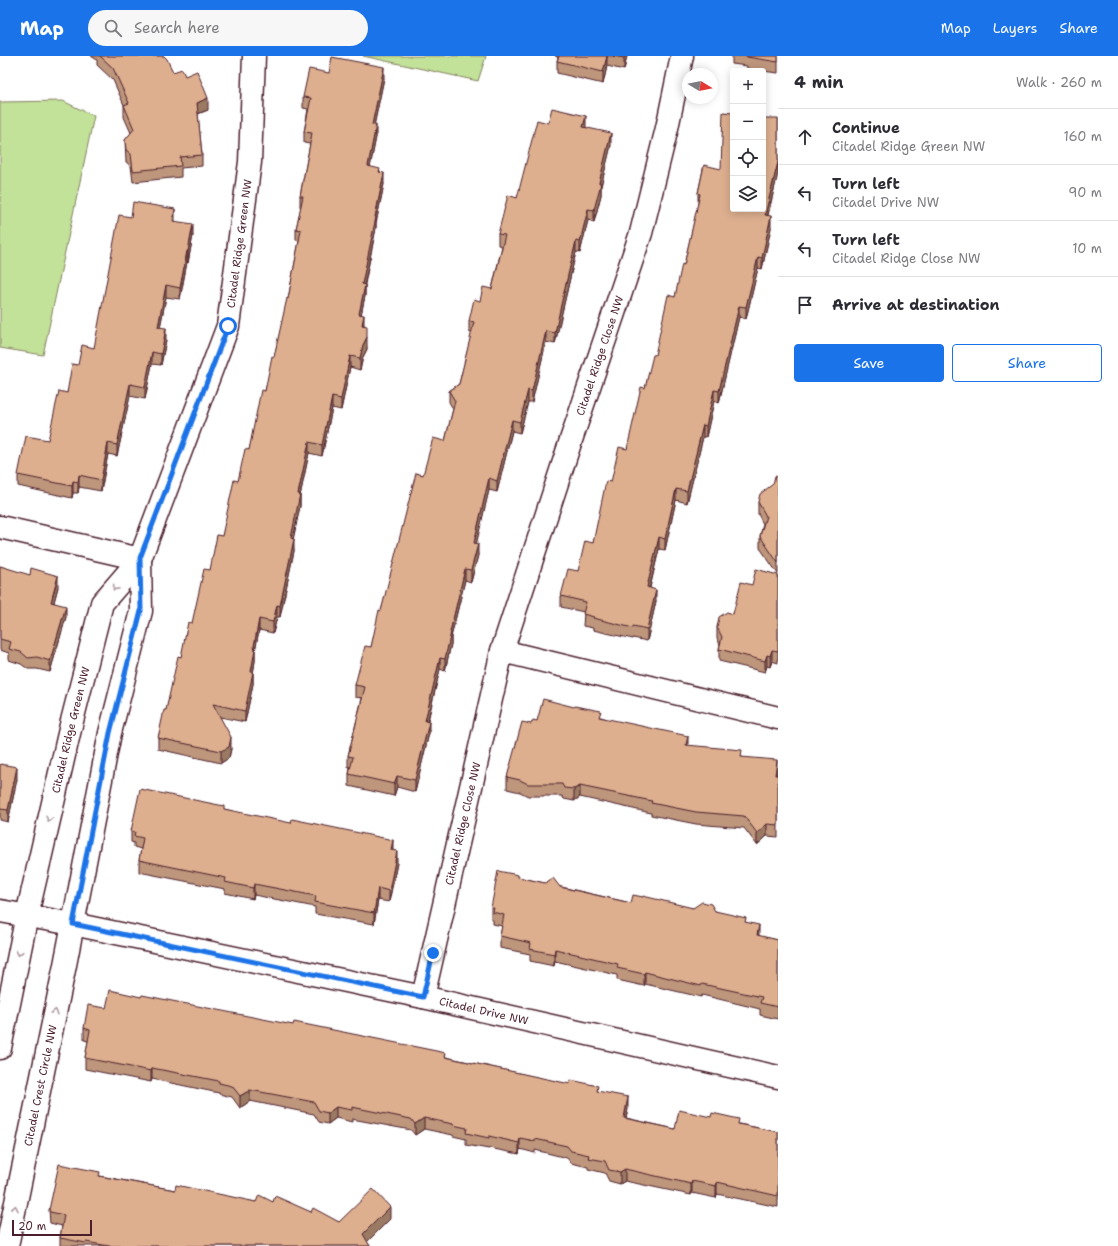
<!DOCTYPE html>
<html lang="en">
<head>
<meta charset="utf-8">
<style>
  body { margin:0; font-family:"Shantell Sans",sans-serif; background:#f7f7f7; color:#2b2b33 }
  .controls { position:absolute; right:12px; top:12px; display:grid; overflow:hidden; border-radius:4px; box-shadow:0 2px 10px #0003 }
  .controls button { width:36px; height:36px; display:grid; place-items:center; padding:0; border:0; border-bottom:1px solid #e1e1e2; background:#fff; color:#2b2b33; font:20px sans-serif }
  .compass { position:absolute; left:682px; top:12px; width:36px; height:36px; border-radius:50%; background:#fff; box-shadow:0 2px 10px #0003; rotate:100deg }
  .scale { position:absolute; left:12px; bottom:10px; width:80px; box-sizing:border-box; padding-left:4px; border:2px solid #4a1f2b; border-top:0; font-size:11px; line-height:14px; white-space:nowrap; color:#4a1f2b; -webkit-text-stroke:3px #fff; paint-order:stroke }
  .stop { position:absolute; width:12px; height:12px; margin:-9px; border:3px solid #1a73e8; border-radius:50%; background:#fff }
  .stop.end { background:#1a73e8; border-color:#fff; box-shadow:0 1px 4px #0008 }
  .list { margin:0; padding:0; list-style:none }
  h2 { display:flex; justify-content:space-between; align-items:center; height:52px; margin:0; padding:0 16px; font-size:17px }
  h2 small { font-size:13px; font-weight:400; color:#7c7c81 }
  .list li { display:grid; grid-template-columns:26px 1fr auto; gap:12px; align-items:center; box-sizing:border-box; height:56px; padding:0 16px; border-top:1px solid #e1e1e2 }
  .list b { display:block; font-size:15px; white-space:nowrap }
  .list p { margin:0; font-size:13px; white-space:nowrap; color:#7c7c81 }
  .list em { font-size:13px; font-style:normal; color:#7c7c81 }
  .actions { display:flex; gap:8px; padding:12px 16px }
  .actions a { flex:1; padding:9px 0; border:1px solid #1a73e8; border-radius:4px; text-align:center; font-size:14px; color:#1a73e8 }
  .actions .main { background:#1a73e8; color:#fff }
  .icon { flex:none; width:22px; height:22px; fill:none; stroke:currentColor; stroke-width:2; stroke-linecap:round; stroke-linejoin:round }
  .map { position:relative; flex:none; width:778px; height:1190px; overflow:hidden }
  header { display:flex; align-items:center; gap:24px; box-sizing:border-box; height:56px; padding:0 20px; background:#1a73e8; color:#fff }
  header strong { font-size:19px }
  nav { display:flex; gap:22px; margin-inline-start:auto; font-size:14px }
  .search { width:280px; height:36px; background:#f7f7f7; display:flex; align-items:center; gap:10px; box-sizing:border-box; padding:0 14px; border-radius:22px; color:#7c7c81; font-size:15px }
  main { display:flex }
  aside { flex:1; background:#fff }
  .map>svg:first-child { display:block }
</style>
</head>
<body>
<header>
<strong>Map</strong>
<div class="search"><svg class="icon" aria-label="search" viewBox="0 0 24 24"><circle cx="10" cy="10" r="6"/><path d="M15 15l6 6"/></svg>Search here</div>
<nav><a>Map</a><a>Layers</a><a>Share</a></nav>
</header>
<main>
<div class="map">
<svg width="778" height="1190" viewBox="0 0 778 1190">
  <rect width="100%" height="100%" fill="#fff"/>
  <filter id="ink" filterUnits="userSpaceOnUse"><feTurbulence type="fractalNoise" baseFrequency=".025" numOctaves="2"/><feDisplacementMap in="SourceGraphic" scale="8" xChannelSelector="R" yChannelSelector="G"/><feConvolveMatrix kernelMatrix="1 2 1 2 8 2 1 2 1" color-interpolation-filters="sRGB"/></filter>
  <g filter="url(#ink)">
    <g fill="#c2e199" stroke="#868062">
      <polygon points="363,0 486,0 478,25"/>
      <polygon points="63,45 94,60 43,299 0,292 0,46"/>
    </g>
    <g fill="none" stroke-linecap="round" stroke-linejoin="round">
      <g stroke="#4a1f2b" stroke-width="25">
        <g id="street">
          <polyline points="0,471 140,503"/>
          <polyline points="502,595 778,662"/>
          <path id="s1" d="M423 941 502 595 571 384 641 177 667 72 682 0"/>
          <path id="s2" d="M0 992 27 859 71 669 102 547 140 503 228 270 250 106 254 0"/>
          <path id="s3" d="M7 1190 65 909 110 677 141 555 140 503"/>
        </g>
      </g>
      <g stroke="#4a1f2b" stroke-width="25">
        <g id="secondary">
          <path id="s4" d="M0 855 73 868 423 941 778 1021"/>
        </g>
      </g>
      <use href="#street" stroke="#fff" stroke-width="22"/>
      <use href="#secondary" stroke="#fff" stroke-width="22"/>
    </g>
    <g fill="#be967b" stroke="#4a1f2b">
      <polygon points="91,0 164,0 173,16 185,20 208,54 198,58 202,99 202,110 181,112 181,121 133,126 131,110 126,106 125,84 131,77 124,61 124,49 113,24 97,9 97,4"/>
      <polygon points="555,0 627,0 624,14 607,10 603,28 557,17 557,5 558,1"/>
      <polygon points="732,0 778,0 778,17 747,13 747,10 732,8"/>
      <polygon points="329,17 384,22 374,69 376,81 370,111 380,116 384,128 376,167 376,172 365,228 365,240 361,258 364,269 367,293 363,301 360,314 350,311 341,354 332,352 322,400 309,397 300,440 300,450 293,483 294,495 280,561 277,561 273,577 259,574 255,595 255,605 253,618 253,628 245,666 220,661 231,693 229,702 221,707 158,693 158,682 166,654 181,601 210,514 222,480 238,425 249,394 274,301 288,243 299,185 296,184 296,173 301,151 300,151 300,140 310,88 304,87 304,76 308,53 303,52 303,41"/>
      <polygon points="778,62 778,117 768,159 771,172 762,213 758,212 746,263 739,261 719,347 714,345 706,381 703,381 687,447 676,444 665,494 659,493 650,532 656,545 647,585 633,582 633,583 593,574 593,572 583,570 584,556 561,551 561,540 578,515 593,487 611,426 627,393 655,299 675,241 684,209 698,149 698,137 704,109 733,153"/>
      <polygon points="548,67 586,71 611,89 601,130 601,139 594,166 588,164 580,197 576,196 561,261 555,288 546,286 532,346 528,346 520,377 512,375 497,436 489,434 476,487 478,499 471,526 465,524 451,581 451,588 445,615 440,613 428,665 429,677 415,736 397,731 394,740 349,730 349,718 350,712 348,711 348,700 362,642 355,641 355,629 371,591 381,555 423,419 445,385 453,353 449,346 449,335 459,328 472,277 469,276 469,265 492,233 502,190 498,189 498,178 517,142"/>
      <polygon points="175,165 193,179 188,207 187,206 180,243 166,241 160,271 166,284 161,309 152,308 145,343 130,340 117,400 108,398 101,435 79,431 78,437 73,437 72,442 18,430 18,419 48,384 78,309 94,292"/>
      <polygon points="778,421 778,518 760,492 760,480 763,468 758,458 758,446 773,428"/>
      <polygon points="0,510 58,531 54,546 66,561 50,616 37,613 28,613 21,608 9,604 9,597 0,594"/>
      <polygon points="778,519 778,607 772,605 770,611 767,610 765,616 719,605 719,593 720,589 717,582 717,571 733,558 752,529"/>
      <polygon points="601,661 688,690 742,701 777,716 776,719 778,719 778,781 767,780 757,789 744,772 696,768 651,759 651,757 580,741 574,745 564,743 562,740 528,740 520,736 507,733 507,721 531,668 537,665"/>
      <polygon points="0,708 17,723 8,766 0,764"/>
      <polygon points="224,753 393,795 397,807 389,846 378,844 374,868 315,858 315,851 254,839 253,843 225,837 225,833 139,816 139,804 141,793 134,791 134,787 131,786 131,775"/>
      <polygon points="518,821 631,847 693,852 715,855 746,866 759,880 778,884 778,963 760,959 760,953 702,939 701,941 645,928 644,930 617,924 617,919 555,905 554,910 530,905 530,898 500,892 500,880 502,870 493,868 493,864 491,863 491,852"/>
      <polygon points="141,941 446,1001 598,1035 628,1053 626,1062 675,1073 739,1068 778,1076 778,1151 717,1138 716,1142 692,1137 691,1139 625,1125 620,1128 609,1125 605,1117 588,1113 588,1111 571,1107 567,1102 535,1094 535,1097 520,1093 519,1098 489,1092 489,1093 466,1089 466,1083 453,1080 453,1079 424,1073 415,1079 411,1074 352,1063 352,1066 336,1062 328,1068 319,1066 314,1058 250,1045 240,1052 232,1041 219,1038 219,1037 152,1023 151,1026 85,1013 85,1002 88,985 84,984 84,972 106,952"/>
      <polygon points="100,1120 175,1134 256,1146 273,1146 311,1156 339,1166 390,1163 367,1186 370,1190 60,1190 60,1182 62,1170 50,1167 49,1154"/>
    </g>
    <g fill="#9b7a64" stroke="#4a1f2b">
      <polygon points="607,0 607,10 603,28 603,16"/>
      <polygon points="625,0 627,0 624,14 624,2"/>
      <polygon points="384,11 384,22 372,80 372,69"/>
      <polygon points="208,42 208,54 197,58 197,47"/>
      <polygon points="586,60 586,72 583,71"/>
      <polygon points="376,69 376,81 368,122 368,110"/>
      <polygon points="611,77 611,89 601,130 601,139 594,166 594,154 599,127"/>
      <polygon points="778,106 778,117 765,170 765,159"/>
      <polygon points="384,117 384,128 376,167 376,172 362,240 362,228"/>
      <polygon points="175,153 175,164 173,176 173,165"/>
      <polygon points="588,153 588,164 580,197 580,186"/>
      <polygon points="771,160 771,172 762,213 762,202"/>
      <polygon points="193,168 193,179 188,207 188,195"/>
      <polygon points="576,185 576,196 561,261 555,288 555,277 561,249"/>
      <polygon points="187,195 187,206 180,243 180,232"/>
      <polygon points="758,201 758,212 746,263 746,251"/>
      <polygon points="166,229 166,241 158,282 158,271"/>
      <polygon points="365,229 365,240 359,269 359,258"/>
      <polygon points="739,250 739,261 719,347 719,335"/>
      <polygon points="364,259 364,270 362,269"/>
      <polygon points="166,272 166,284 161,309 161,298"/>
      <polygon points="546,275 546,286 532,346 532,335"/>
      <polygon points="367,281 367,293 363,301 360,314 360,302 363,289"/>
      <polygon points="152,296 152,308 145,343 145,331"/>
      <polygon points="350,300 350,311 341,354 341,343"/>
      <polygon points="130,328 130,340 117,400 117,389"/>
      <polygon points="528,334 528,346 520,377 520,366"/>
      <polygon points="714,334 714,345 706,381 706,370"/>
      <polygon points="332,341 332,352 322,400 322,389"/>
      <polygon points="512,364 512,375 497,436 497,425"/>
      <polygon points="703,369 703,381 687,447 687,435"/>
      <polygon points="309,386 309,397 300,440 300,450 291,494 291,482 298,438"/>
      <polygon points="108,387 108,398 101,435 101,424"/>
      <polygon points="79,419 79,431 78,437 78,426"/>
      <polygon points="489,422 489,434 474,498 474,487"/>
      <polygon points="73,425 73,437 72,442 72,430"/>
      <polygon points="676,433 676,444 665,494 665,483"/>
      <polygon points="659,481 659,493 647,542 647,531"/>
      <polygon points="294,483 294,495 280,561 280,550"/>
      <polygon points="478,488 478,499 471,526 471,514"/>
      <polygon points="465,513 465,524 451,581 451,588 445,615 445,603 450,576"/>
      <polygon points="58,520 58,531 51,557 51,546"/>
      <polygon points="656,534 656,545 647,585 647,573"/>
      <polygon points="277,549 277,561 273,577 273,566"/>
      <polygon points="66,550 66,561 50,616 50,605"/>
      <polygon points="259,563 259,574 255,595 255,605 253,618 253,628 245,666 245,655 251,616 254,590"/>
      <polygon points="772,594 772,605 770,611 770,600"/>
      <polygon points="767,599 767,610 765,616 765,605"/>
      <polygon points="440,602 440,613 425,676 425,665"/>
      <polygon points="429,666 429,677 415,736 415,724"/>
      <polygon points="688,680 688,692 686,689"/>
      <polygon points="231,681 231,693 229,702 221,707 221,695"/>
      <polygon points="777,704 777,716 775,731 775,719"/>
      <polygon points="17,711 17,723 8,766 8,754"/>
      <polygon points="397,720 397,731 394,740 394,728"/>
      <polygon points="580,730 580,741 574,745 574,733"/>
      <polygon points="767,768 767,780 757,789 757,777"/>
      <polygon points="393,784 393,796 391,794"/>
      <polygon points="397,795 397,807 389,846 389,835"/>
      <polygon points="254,828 254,839 253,843 253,832"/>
      <polygon points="378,832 378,844 374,868 374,857"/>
      <polygon points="759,869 759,881 757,879"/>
      <polygon points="555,893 555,905 554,910 554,898"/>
      <polygon points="645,916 645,928 644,930 644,918"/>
      <polygon points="152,1012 152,1023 151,1026 151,1015"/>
      <polygon points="250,1034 250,1045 240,1052 240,1040"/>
      <polygon points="628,1041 628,1053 624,1073 624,1062"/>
      <polygon points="336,1051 336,1062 328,1068 328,1057"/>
      <polygon points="424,1062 424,1073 415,1079 415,1068"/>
      <polygon points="520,1082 520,1093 519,1098 519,1087"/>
      <polygon points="625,1113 625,1125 620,1128 620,1116"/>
      <polygon points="692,1125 692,1137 691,1139 691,1128"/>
      <polygon points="717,1126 717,1138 716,1142 716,1130"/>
      <polygon points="390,1151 390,1163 363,1190 363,1178"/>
    </g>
    <g fill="#ddaf8f" stroke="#4a1f2b">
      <polygon points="100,0 164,0 167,3 173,16 182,13 185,20 197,15 208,42 197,47 202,99 180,101 181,110 133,115 131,98 126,94 125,84 134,73 124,49 129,47 113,12"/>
      <polygon points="559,0 607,0 603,16 557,5"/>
      <polygon points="613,0 625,0 624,2"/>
      <polygon points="747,0 778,0 778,6 747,1"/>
      <polygon points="332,1 384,11 372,69 376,69 368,110 380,113 379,116 384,117 375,161 376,161 362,228 365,229 359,258 364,259 362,269 367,270 367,281 363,289 360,302 350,300 341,343 332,341 322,389 309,386 298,438 300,438 291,482 294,483 280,550 277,549 273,566 259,563 254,590 255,593 251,616 253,616 245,655 213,648 231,681 229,691 221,695 158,682 164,654 166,654 178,600 181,601 188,566 192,567 204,513 210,514 217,479 222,480 234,424 238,425 245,393 249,394 261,334 265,335 272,300 274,301 287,242 288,243 301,174 296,173 303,140 300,140 312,77 304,76 311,42 303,41 309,13 329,17"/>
      <polygon points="552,52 586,60 583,71 611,77 599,127 601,127 594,154 588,153 580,186 576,185 561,249 555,277 546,275 532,335 528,334 520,366 512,364 497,425 489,422 474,487 478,488 471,514 465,513 450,576 451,576 445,603 440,602 425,665 429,666 415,724 397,720 394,728 349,718 353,701 348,700 365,631 355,629 365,590 371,591 379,554 381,555 416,417 423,419 433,382 445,385 455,345 449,335 459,328 474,266 469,265 474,243 480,245 483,231 492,233 505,179 498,178 508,139 517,142 537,64 548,67"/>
      <polygon points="723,56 733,57 733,153 763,153 763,62 778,62 778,106 765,159 771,160 762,202 758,201 746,251 739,250 719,335 714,334 706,370 703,369 687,435 676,433 665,483 659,481 647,531 656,534 647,573 633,570 633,572 593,562 594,561 583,558 586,546 561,540 568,513 578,515 585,485 593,487 606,425 611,426 619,391 627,393 641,331 645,332 653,299 655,299 668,239 675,241 682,208 684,209 700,138 698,137 704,109 721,113"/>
      <polygon points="133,146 175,153 173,165 193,168 188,195 187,195 180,232 166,229 158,271 166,272 161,298 152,296 145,331 130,328 117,389 108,387 101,424 79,419 78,426 73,425 72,430 18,419 26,380 48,384 59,335 67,337 72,308 78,309 82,289 94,292 119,159 131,161"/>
      <polygon points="775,420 778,421 778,507 760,480 766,460 758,446 760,438 773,428"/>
      <polygon points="0,510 30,519 31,512 58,520 51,546 66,550 50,605 37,601 28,602 21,596 9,593 11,586 0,583"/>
      <polygon points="756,513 778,519 778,595 772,594 770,600 767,599 765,605 719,593 722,581 717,571 719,561 727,556 733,558 741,526 752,529"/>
      <polygon points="543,643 574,651 575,650 601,655 599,661 688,680 686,689 742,694 741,701 777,704 775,719 778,719 778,769 767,768 757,777 744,760 696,756 651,747 652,745 580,730 574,733 564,732 562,728 528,728 520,724 507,721 522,666 531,668 533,664 537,665"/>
      <polygon points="0,708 17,711 8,754 0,753"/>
      <polygon points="140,733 224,750 224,753 291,767 292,763 393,784 391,794 397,795 389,835 378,832 374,857 315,846 316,840 254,828 253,832 225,826 226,822 139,804 143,782 134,780 135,776 131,775"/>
      <polygon points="498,815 518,819 518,821 545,827 553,822 560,831 631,847 633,839 643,841 643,840 693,852 702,846 711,848 715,855 746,862 745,866 759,869 757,879 778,884 778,951 760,947 762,941 702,928 701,930 645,916 644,918 617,912 618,908 555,893 554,898 530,893 531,887 500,880 504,859 493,856 494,852 491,852"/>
      <polygon points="110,934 141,941 142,939 293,969 294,966 446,997 445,1001 570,1028 571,1024 598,1030 597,1035 628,1041 624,1062 675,1073 679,1054 711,1061 712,1057 739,1063 738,1068 778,1076 778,1140 717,1126 716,1130 692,1125 691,1128 625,1113 620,1116 609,1114 605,1105 588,1102 589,1099 571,1095 567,1090 535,1083 535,1085 520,1082 519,1087 489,1080 489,1082 466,1077 467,1072 453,1069 453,1068 424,1062 415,1068 411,1063 352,1051 352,1054 336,1051 328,1057 319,1055 314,1046 250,1034 240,1040 232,1030 219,1027 219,1025 152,1012 151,1015 85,1002 90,974 84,972 88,949 106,952"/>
      <polygon points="59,1108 100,1116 99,1120 175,1134 176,1129 256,1146 259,1139 273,1146 275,1140 311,1156 313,1152 339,1166 373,1133 390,1151 363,1178 370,1190 109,1190 86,1186 86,1187 60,1182 64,1159 50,1156 49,1154"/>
    </g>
    <defs><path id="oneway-chevron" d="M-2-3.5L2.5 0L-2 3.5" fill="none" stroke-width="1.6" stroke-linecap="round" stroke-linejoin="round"/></defs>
    <g stroke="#ae9aa0">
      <use href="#oneway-chevron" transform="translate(115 532) rotate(131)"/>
      <use href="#oneway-chevron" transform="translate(49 763) rotate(103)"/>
      <use href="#oneway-chevron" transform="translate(19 897) rotate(101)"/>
      <use href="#oneway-chevron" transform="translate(55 956) rotate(-78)"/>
      <use href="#oneway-chevron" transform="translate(15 1152) rotate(-79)"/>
    </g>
  </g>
  <g fill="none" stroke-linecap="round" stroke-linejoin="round" filter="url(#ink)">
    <polyline stroke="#1a73e8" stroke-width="5" points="228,270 140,502 141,555 110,677 73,868 423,941 433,897"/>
  </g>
  <g text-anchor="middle" stroke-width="4" stroke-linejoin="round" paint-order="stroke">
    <g font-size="11" fill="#4a1f2b" stroke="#fff">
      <text dy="4" stroke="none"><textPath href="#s2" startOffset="847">Citadel Ridge Green NW</textPath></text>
      <text dy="4" stroke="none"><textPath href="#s1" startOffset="666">Citadel Ridge Close NW</textPath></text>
      <text dy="4" stroke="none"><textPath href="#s2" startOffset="326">Citadel Ridge Green NW</textPath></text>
      <text dy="4" stroke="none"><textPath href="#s1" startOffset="178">Citadel Ridge Close NW</textPath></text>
      <text dy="4" stroke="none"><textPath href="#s4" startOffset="494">Citadel Drive NW</textPath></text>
      <text dy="4" stroke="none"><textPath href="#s3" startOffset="164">Citadel Crest Circle NW</textPath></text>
    </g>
  </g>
</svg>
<div class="controls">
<button>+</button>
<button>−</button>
<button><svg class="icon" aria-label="locate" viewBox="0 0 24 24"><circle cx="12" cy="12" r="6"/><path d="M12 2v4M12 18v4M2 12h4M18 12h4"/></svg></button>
<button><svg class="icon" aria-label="layers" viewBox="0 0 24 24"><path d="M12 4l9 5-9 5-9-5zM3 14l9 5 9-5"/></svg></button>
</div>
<svg class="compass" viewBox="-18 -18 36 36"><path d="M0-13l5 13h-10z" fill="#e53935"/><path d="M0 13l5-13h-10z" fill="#7c7c81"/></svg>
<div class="scale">20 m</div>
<div class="stop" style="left:228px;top:270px"></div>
<div class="stop end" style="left:433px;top:897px"></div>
</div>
<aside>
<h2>4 min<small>Walk · 260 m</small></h2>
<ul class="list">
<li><svg class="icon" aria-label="ahead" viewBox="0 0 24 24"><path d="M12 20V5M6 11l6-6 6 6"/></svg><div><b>Continue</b><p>Citadel Ridge Green NW</p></div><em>160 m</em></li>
<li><svg class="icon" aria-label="left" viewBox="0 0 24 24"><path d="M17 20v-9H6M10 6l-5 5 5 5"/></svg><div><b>Turn left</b><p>Citadel Drive NW</p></div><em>90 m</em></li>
<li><svg class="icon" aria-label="left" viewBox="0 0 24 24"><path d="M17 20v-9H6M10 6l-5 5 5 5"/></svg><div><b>Turn left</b><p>Citadel Ridge Close NW</p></div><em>10 m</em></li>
<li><svg class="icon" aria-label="arrive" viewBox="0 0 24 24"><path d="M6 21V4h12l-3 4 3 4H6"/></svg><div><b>Arrive at destination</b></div></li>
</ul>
<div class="actions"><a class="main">Save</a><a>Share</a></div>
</aside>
</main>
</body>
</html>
